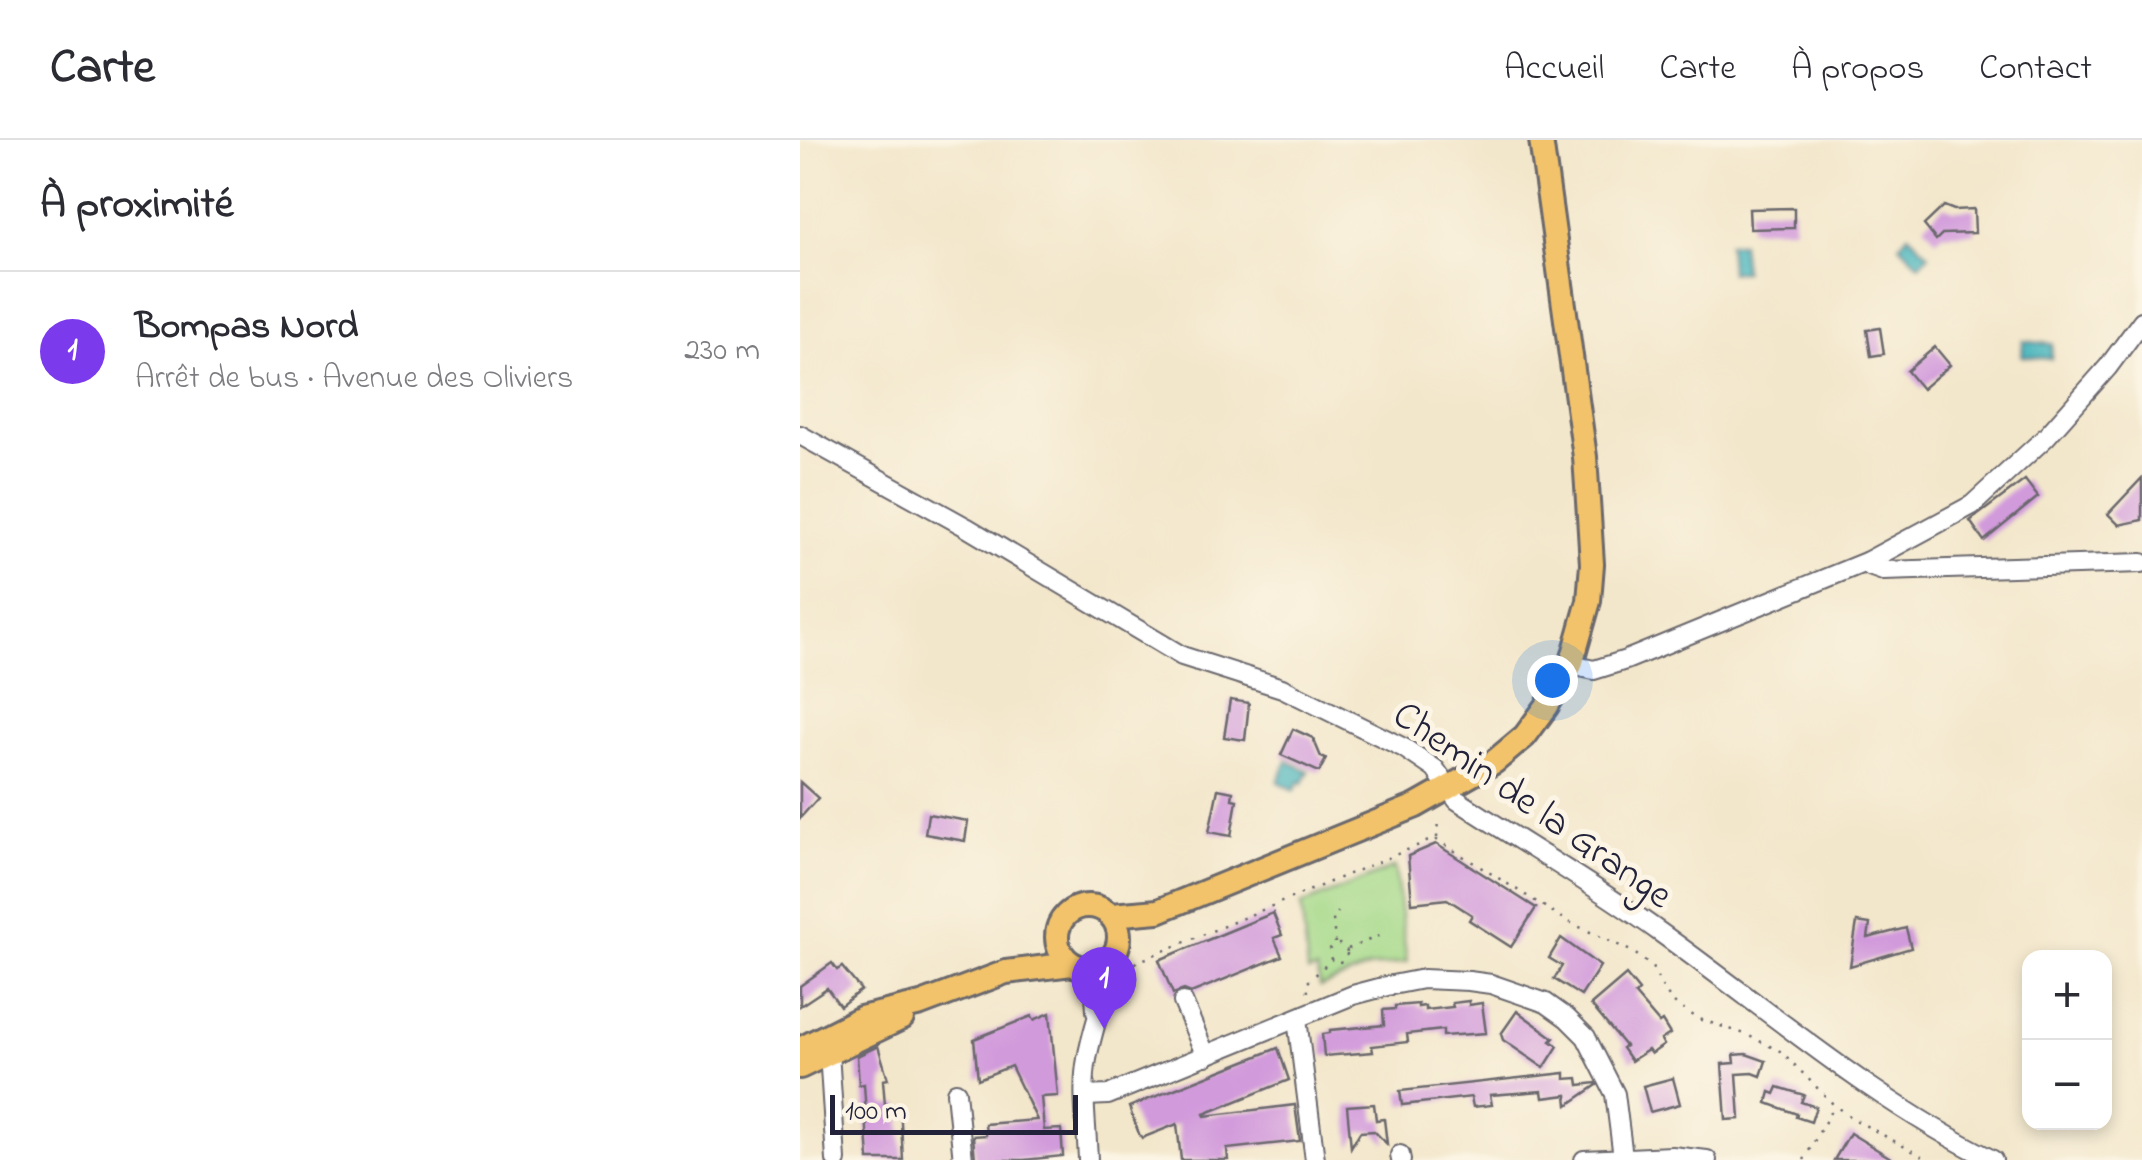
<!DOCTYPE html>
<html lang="fr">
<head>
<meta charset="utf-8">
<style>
  body { margin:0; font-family:"Indie Flower",sans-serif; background:#f2f2f3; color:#2b2b33 }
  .controls { position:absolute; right:30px; bottom:30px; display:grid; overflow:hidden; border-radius:20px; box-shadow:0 5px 15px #0003 }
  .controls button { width:90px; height:90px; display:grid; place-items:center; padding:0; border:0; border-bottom:2px solid #e1e1e2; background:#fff; color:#2b2b33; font:50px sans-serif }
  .scale { position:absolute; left:30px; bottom:25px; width:248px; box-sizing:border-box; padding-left:10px; border:5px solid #22223b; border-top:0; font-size:28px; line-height:35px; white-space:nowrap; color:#22223b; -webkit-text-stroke:8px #fcf5e5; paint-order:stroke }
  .you { position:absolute; left:752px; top:540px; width:35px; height:35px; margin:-25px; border:8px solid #fff; border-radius:50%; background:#1a73e8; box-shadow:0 0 0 15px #1a73e833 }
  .badge { display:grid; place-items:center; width:65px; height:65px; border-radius:50%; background:#7c3aed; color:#fff; font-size:32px; font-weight:700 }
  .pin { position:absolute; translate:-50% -82px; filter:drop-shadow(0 2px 5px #0008) }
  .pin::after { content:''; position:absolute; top:52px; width:35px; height:30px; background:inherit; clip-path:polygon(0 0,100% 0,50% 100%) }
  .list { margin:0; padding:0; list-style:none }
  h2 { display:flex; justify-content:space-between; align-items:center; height:130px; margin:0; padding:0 40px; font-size:42px }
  h2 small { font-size:32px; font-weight:400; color:#7c7c81 }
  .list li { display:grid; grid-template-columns:65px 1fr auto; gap:30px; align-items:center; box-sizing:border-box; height:160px; padding:0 40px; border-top:2px solid #e1e1e2 }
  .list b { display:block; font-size:38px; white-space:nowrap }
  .list p { margin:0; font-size:32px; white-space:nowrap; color:#7c7c81 }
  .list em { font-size:32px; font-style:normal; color:#7c7c81 }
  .map { position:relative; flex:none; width:1342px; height:1020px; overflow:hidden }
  header { display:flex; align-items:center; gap:60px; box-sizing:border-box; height:140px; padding:0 50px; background:#fff; border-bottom:2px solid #e1e1e2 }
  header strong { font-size:48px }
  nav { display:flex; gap:55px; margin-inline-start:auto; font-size:35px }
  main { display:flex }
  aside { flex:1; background:#fff }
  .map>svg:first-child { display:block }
</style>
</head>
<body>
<header>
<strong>Carte</strong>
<nav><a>Accueil</a><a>Carte</a><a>À propos</a><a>Contact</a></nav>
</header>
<main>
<aside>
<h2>À proximité<small></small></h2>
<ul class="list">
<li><span class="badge">1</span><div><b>Bompas Nord</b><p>Arrêt de bus · Avenue des Oliviers</p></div><em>230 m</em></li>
</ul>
</aside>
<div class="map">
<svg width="1342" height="1020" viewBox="0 0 1342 1020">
  <rect width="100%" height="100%" fill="#fcf5e5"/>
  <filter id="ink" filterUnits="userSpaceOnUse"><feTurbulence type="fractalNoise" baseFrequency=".01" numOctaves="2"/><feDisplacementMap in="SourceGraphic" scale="20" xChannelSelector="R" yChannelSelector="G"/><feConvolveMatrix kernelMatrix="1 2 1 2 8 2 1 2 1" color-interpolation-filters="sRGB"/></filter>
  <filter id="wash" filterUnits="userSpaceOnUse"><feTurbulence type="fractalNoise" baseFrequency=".0048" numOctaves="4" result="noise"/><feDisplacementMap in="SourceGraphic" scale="40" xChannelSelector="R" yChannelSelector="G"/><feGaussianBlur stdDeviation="2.25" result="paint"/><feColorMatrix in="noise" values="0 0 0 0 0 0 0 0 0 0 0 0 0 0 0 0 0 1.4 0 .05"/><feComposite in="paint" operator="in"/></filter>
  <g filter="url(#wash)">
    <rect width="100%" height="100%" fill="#f3e7cb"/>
    <polygon fill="#a5d989" stroke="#647e62" stroke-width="2.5" points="595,727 607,822 568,828 520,847 517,830 508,832 501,765"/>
    <g fill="#42b2bb" stroke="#326a7b" stroke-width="2.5">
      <polygon points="1108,94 1129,114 1120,125 1099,105"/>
      <polygon points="928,103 941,103 944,131 930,132"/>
      <polygon points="1223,201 1252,204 1251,219 1222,216"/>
      <polygon points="487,621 509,631 503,643 499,642 495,650 478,642"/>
    </g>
    <g id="blocks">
      <g fill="#d19adb">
        <polygon points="1144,66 1154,70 1174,69 1175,93 1142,94 1136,100 1124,85"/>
        <polygon points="994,68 994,88 950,89 949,69"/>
        <polygon points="1080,188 1084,214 1071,216 1067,190"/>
        <polygon points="1135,207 1150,225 1122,249 1107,231"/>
        <polygon points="1342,338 1342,380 1319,385 1308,374"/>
        <polygon points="1225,340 1238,357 1184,401 1170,381"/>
        <polygon points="430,560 449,563 445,600 424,597"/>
        <polygon points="493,589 513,598 521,617 526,619 519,632 481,615"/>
        <polygon points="0,642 18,658 0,678"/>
        <polygon points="418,649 433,652 432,659 437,660 431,696 409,692"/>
        <polygon points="128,674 168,681 165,701 125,694"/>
        <polygon points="636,704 736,768 711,807 669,780 672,775 647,759 612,763 608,716"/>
        <polygon points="473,773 482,795 474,798 482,816 391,853 384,850 373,854 359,820"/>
        <polygon points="1057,782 1070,784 1068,798 1106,788 1111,808 1050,826"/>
        <polygon points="761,798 800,826 781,856 754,839 762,826 749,818"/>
        <polygon points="32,823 37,830 42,827 61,850 40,866 27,848 0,866 0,846"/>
        <polygon points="826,835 839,851 835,855 859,883 862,881 870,894 861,900 864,905 851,914 848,910 831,921 822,908 825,906 791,865"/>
        <polygon points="669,861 669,865 682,863 686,893 643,896 643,890 607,894 608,902 572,906 573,912 524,916 522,894 530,893 530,890 584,885 583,870 595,869 595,866 618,864 618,867 625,866 625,870 653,867 652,863"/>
        <polygon points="717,871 754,898 751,901 758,906 744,928 703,900 701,894"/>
        <polygon points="250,873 258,956 241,957 244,990 261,989 263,1016 224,1020 175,1020 173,996 186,995 185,984 237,980 211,926 178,939 174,899 232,876 234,880"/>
        <polygon points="78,906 88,939 83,940 85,965 100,964 103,1020 69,1020 64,944 59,945 57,916"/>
        <polygon points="478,908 489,940 404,974 405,976 495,965 500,1001 427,1009 428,1020 381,1020 377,984 342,998 339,994 329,967"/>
        <polygon points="946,914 966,921 961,936 953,933 937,934 940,979 926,980 922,924 935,923 934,915"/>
        <polygon points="765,933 765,939 778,938 779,945 796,943 797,945 768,965 767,955 743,958 742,951 690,955 692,965 673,967 671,957 602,965 600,951"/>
        <polygon points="873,938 880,964 850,972 843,946"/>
        <polygon points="978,947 1004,955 1001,962 1016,967 1011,982 996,977 997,974 967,963 970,952 975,954"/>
        <polygon points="574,964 576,980 584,979 587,1004 574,991 560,992 551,1007 547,966"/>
        <polygon points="1050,993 1094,1020 1034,1020"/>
      </g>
    </g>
  </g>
  <g filter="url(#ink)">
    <use href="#blocks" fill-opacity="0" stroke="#6b676d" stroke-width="2.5"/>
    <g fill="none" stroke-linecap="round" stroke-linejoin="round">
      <g stroke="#6b676d" stroke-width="22">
        <g id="minor">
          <path d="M0 295 166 387 382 516 482 548 604 608 635 629 657 660C724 704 795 745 861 793 970 871 1072 960 1193 1020"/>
          <polyline points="1068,421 1069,426 1083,431 1342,423"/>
          <polyline points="771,525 794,530 826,520 1068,421 1172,365 1246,297 1308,227 1342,181"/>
          <polyline points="282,828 295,854 296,871"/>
          <polyline points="383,862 406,916"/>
          <polyline points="497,879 515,1020"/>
          <polyline points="29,912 36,1020"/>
          <polyline points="156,952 163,1020"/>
          <polyline points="286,956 308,955 553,855 587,846 623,839 669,841 691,844 746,863 767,878 786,897 815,954 823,1017"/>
          <polyline points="600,1015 601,1020"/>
          <path d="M288 1020C287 989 281 949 287 919 293 885 307 855 309 821"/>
          <polyline points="784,1020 872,1016 907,1020"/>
        </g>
      </g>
      <g stroke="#6b676d" stroke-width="28">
        <g id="major">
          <circle cx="288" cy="797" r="31"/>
          <polyline points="311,775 358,771 616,666 694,622 725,596 747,566 771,525 789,461 792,424 789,376 785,317 741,0"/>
          <polyline points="0,909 61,878 121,864 206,832 272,824"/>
          <polyline points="0,927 102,878"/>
        </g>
      </g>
      <g stroke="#6b676d" stroke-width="2.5" stroke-dasharray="2.5 8" stroke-linecap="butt">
        <polyline points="637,698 638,677"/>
        <polyline points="535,803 533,779 538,772"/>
        <circle cx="538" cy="813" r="9"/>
        <polyline points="548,809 583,794"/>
        <polyline points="325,827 631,700 637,700 769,782 833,812 852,827 864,851 876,865 899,879 945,894 982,912 1034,965 1050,977 1129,1020"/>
        <polyline points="508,852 507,843 532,819"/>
        <polyline points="1004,1020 1033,967"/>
      </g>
      <use href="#minor" stroke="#fff" stroke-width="18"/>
      <use href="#major" stroke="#f2c36a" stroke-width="22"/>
    </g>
  </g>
  <g text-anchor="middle" stroke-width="10" stroke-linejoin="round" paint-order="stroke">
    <g font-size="40" fill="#22223b" stroke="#fcf5e5">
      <text transform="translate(734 663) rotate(35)" y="14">Chemin de la Grange</text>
    </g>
  </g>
</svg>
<div class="controls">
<button>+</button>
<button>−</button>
</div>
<div class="scale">100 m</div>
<div class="you"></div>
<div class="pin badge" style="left:304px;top:889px">1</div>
</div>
</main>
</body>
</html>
